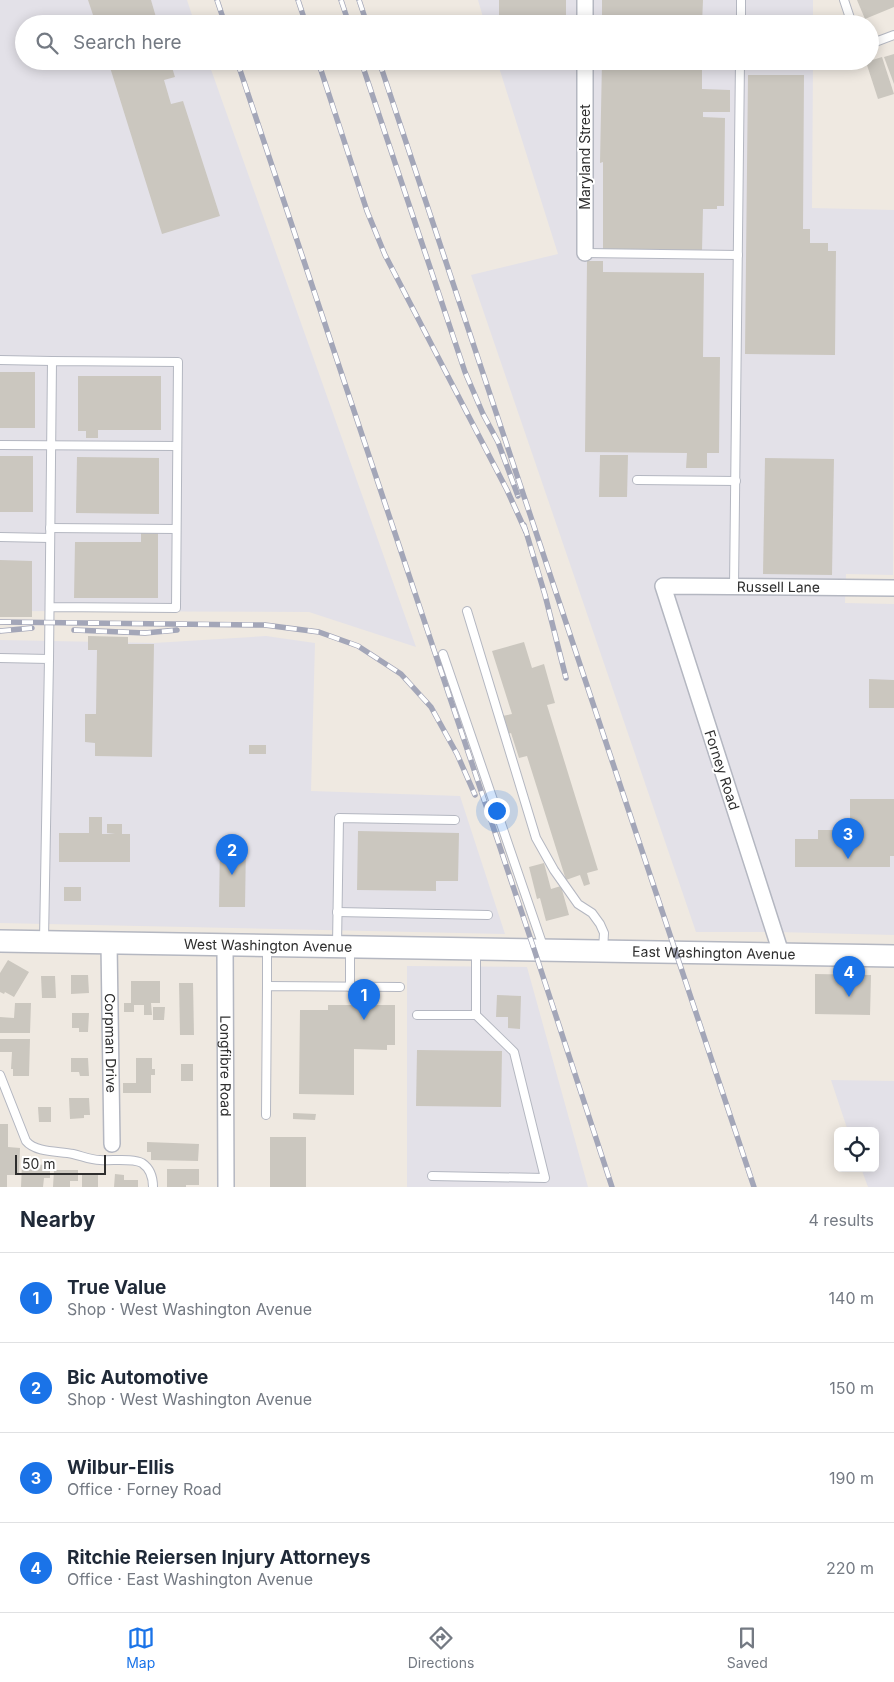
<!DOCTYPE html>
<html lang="en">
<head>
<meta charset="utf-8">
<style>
  body { margin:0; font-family:Inter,sans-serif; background:#f2f2f3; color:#1f2937 }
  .controls { position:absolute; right:15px; bottom:15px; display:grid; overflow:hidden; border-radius:8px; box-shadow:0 2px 12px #0003 }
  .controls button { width:45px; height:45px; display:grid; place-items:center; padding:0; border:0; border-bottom:1px solid #e0e1e3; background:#fff; color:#1f2937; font:25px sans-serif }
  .scale { position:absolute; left:15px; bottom:12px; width:91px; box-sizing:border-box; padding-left:5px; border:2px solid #2e2e2e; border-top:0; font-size:14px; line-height:18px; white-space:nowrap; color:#2e2e2e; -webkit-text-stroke:4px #fff; paint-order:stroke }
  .you { position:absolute; left:496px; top:810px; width:18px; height:18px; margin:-12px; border:4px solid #fff; border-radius:50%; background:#1a73e8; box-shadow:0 0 0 8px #1a73e833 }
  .badge { display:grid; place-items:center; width:32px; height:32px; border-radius:50%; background:#1a73e8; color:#fff; font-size:16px; font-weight:700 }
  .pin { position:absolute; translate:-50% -41px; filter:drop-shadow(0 1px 2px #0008) }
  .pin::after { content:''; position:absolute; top:26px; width:18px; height:15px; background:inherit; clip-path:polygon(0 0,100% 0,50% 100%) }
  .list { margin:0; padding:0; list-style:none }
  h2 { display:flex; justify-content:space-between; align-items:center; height:65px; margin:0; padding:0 20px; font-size:21px }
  h2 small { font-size:16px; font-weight:400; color:#747a83 }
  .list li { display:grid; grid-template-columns:32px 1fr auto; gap:15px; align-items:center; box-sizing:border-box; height:90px; padding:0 20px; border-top:1px solid #e0e1e3 }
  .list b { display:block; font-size:19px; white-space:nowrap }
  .list p { margin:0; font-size:16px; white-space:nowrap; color:#747a83 }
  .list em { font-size:16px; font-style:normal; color:#747a83 }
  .icon { flex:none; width:28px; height:28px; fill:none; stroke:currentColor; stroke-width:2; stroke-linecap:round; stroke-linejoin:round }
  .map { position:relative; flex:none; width:894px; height:1187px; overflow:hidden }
  .search { position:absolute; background:#fff; box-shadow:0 2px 12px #0003; left:15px; right:15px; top:15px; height:55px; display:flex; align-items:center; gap:12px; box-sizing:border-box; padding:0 18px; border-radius:28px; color:#747a83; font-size:19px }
  .sheet { height:425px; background:#fff }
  nav { display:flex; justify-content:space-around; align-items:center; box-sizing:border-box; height:70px; border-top:1px solid #e0e1e3; background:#fff; font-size:14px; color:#747a83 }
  nav a { display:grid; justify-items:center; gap:2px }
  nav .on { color:#1a73e8 }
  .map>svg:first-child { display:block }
</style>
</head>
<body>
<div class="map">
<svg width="894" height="1187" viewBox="0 0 894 1187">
  <rect width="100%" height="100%" fill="#efe9e1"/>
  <g fill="#e3e1e8">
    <polygon points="0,0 187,0 195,24 24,24 24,61 208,61 416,647 309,612 0,611"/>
    <polygon points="478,0 813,0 813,24 485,24"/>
    <polygon points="497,61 813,61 812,208 894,210 893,575 846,574 845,603 894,604 894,935 777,932 696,932 471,275 558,254"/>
    <polygon points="266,636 315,643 311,791 460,796 505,934 0,923 0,640 154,643"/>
    <polygon points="407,966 527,967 588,1187 407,1187"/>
    <polygon points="831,1080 894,1081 894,1187 868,1187 861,1168 875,1168 875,1131 848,1131"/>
  </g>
  <g fill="#cbc7bf">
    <polygon points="88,0 151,0 158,24 96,24"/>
    <rect x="499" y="0" width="67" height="24"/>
    <polygon points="602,0 703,0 702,24 602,24"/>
    <polygon points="857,0 894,0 894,7 865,19"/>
    <polygon points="839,18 840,24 824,24 823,20"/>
    <polygon points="894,54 894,84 884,57"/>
    <polygon points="882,57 894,94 878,99 866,62"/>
    <polygon points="108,61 170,61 175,77 164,80 171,104 183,101 220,216 162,234"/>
    <polygon points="602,61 702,61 702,89 730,90 730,112 703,112 703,117 725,118 724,206 717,206 717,209 703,209 702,251 603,250 603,162 600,163"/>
    <polygon points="748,75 804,75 803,229 810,229 810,243 828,243 828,251 836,251 835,355 745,354"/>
    <polygon points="587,261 603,261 603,272 704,273 703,357 720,357 719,453 707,453 707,468 686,468 687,453 585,452"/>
    <rect x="0" y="372" width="35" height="56"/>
    <polygon points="78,376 161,376 161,430 98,430 98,438 86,438 86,431 78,431"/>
    <polygon points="600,455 628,455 627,497 599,497"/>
    <rect x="0" y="456" width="33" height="56"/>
    <polygon points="77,457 159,458 159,514 76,513"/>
    <polygon points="765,458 834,459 832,575 763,574"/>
    <polygon points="141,533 158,533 158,598 74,598 75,542 141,542"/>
    <polygon points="0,560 32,561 32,617 0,617"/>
    <polygon points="88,636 128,637 128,644 154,644 152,757 95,756 95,743 85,742 85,714 96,714 97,650 88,650"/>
    <polygon points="524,642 532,668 544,664 555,703 547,705 598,870 587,873 590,884 584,886 580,875 566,880 527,756 519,758 511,733 508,734 502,716 512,714 492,651"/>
    <polygon points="869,679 894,680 894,708 869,708"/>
    <rect x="249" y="745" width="17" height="9"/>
    <polygon points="850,799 894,799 894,856 890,856 890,867 795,867 795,839 818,839 818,830 845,830 845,838 852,838 852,834 859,834 859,823 850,823"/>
    <polygon points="89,817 102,817 102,834 115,834 107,833 107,824 122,824 122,834 130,834 130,862 59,862 59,833 89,833"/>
    <polygon points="358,831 459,833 458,881 436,881 436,891 357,890"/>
    <polygon points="220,843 246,843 245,907 219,907"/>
    <polygon points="544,863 551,889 561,886 569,915 546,921 540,898 537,899 529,867"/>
    <rect x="64" y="887" width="17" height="14"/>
    <polygon points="8,960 29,972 14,997 5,992 4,994 0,992 0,973"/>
    <polygon points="815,974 871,975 870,1015 815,1014"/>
    <polygon points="71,975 88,975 89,993 71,994"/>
    <polygon points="41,976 55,976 56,998 42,998"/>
    <polygon points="131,981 160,981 160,1003 151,1003 152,1015 144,1015 144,1005 134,1005 134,1012 124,1012 124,1003 131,1003"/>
    <polygon points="179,983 193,983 194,1035 180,1035"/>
    <polygon points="497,995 521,996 520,1029 508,1028 508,1017 496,1017"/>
    <polygon points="15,1003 31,1003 30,1033 0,1033 0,1017 14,1018"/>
    <polygon points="328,1005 395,1005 395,1045 387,1045 387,1050 354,1049 354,1095 299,1094 300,1010 328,1010"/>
    <polygon points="153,1007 165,1007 164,1020 153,1020"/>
    <polygon points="72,1013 89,1013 88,1032 79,1032 79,1028 72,1028"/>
    <polygon points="0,1039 30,1039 29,1076 13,1076 13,1069 11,1069 12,1052 0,1052"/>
    <polygon points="417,1050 502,1051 501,1107 416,1106"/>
    <polygon points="71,1058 88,1058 89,1076 80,1076 79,1072 71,1072"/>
    <polygon points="136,1058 152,1058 152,1069 155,1069 155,1075 151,1075 151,1093 123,1093 123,1083 136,1083"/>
    <rect x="181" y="1064" width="12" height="17"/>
    <polygon points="69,1098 89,1098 90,1115 84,1115 84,1118 70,1119"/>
    <polygon points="38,1107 51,1107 51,1122 39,1122"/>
    <polygon points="293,1113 316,1114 315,1120 293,1119"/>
    <polygon points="0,1124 8,1124 8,1147 20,1148 19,1175 7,1175 7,1187 0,1187"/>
    <rect x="270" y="1137" width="36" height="50"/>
    <polygon points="147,1142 199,1144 198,1161 151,1160 151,1152 147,1152"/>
    <polygon points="22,1164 50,1165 50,1178 44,1178 43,1187 21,1187"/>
    <polygon points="167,1169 199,1169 199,1185 186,1185 186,1187 167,1187"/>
    <polygon points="54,1170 78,1170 78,1181 70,1181 70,1187 53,1187"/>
    <polygon points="115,1174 124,1175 124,1180 138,1180 138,1187 114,1187"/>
    <rect x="82" y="1175" width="16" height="12"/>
  </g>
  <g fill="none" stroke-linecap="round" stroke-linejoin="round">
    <g stroke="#b4b7c1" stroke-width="10">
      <g id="lane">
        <polyline points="844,0 852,24"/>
        <polyline points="741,24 741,0"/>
        <polyline points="870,44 894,35"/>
        <polyline points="585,253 738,255"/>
        <polyline points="0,360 52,361"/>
        <polyline points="0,445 177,446"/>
        <polyline points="637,480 736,481"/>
        <polyline points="50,528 176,529"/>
        <polyline points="0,537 50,538"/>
        <polyline points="734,587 740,61"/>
        <polyline points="467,611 536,838 554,870 578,904 592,913 600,924 604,933 603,950"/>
        <polyline points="443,654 544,949"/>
        <polyline points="0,658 49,659 44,940"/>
        <polyline points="49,659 52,361 178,362 176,608 50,607"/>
        <polyline points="337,912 488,915"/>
        <polyline points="337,945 339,818 455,820"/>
        <polyline points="267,986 267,946"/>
        <polyline points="350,987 350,949"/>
        <polyline points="417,1015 476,1015 476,950"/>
        <path d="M0 1075 26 1141C36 1153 59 1151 73 1154 82 1156 91 1160 100 1160 111 1161 133 1158 142 1163 151 1169 153 1178 153 1187"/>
        <polyline points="266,1115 267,986 400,987"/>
        <polyline points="432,1176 545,1178 514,1052 476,1015"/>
      </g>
    </g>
    <g stroke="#b4b7c1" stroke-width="18">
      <g id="street">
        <polyline points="585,24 585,0"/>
        <polyline points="585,253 585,61"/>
        <path id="s1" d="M109 943 112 1144"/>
        <path id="s2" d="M225 945 226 1187"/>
        <path id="s3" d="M781 953 663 586 894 588"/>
      </g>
    </g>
    <g stroke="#b4b7c1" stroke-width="24">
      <g id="secondary">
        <path id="s4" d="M0 941 894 956"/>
      </g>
    </g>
    <use href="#lane" stroke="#fff" stroke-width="8"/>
    <use href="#street" stroke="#fff" stroke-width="15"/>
    <use href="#secondary" stroke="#fff" stroke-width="21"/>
    <g stroke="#a3a6b8" stroke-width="5.5">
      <g id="rail">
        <polyline points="217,0 225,24"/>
        <polyline points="298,0 306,24"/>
        <polyline points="341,0 349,24"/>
        <polyline points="359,0 367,24"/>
        <polyline points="237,61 534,949 612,1187"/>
        <polyline points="318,61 367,211 385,255 507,490 526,532"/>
        <polyline points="361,61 465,372 483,414 498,442 518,496"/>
        <polyline points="379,61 754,1187"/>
        <polyline points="524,525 545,595 566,678"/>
        <polyline points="0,622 265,625 319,632 358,646 401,674 431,707 457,754 475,795"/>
        <polyline points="74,630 145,633 177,630"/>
        <polyline points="0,631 32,628"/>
      </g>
    </g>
    <use href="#rail" stroke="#fff" stroke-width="4" stroke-dasharray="11" stroke-linecap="butt"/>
  </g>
  <g text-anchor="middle" stroke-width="4" stroke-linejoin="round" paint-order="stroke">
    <g font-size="14" fill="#2e2e2e" stroke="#fff">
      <text transform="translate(585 157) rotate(-90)" y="5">Maryland Street</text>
      <text dy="5" stroke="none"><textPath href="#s3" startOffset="501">Russell Lane</textPath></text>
      <text transform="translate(722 770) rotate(72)" y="5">Forney Road</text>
      <text dy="5" stroke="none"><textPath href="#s4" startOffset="268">West Washington Avenue</textPath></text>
      <text dy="5" stroke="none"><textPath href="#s4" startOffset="714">East Washington Avenue</textPath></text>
      <text dy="5" stroke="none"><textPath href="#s1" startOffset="100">Corpman Drive</textPath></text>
      <text dy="5" stroke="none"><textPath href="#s2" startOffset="121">Longfibre Road</textPath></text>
    </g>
  </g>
</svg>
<div class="controls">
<button><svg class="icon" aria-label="locate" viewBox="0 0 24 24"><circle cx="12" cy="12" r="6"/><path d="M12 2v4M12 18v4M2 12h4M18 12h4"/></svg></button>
</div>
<div class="scale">50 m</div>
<div class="you"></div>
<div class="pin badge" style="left:364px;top:1020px">1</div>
<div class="pin badge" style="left:232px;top:875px">2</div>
<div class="pin badge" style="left:848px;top:859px">3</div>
<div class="pin badge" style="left:849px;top:997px">4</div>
<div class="search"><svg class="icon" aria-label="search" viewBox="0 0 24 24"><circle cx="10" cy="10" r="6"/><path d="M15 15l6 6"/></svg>Search here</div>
</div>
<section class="sheet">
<h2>Nearby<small>4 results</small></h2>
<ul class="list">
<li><span class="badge">1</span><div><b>True Value</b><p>Shop · West Washington Avenue</p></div><em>140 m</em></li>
<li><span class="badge">2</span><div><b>Bic Automotive</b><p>Shop · West Washington Avenue</p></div><em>150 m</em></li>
<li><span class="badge">3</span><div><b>Wilbur-Ellis</b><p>Office · Forney Road</p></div><em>190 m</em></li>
<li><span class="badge">4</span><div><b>Ritchie Reiersen Injury Attorneys</b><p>Office · East Washington Avenue</p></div><em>220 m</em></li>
</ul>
</section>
<nav>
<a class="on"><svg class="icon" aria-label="map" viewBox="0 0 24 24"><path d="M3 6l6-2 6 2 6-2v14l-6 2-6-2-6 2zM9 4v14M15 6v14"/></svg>Map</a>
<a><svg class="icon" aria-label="directions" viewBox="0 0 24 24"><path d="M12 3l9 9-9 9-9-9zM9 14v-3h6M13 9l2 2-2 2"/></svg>Directions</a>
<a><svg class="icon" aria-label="saved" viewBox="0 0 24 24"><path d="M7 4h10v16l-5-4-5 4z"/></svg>Saved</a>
</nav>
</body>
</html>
